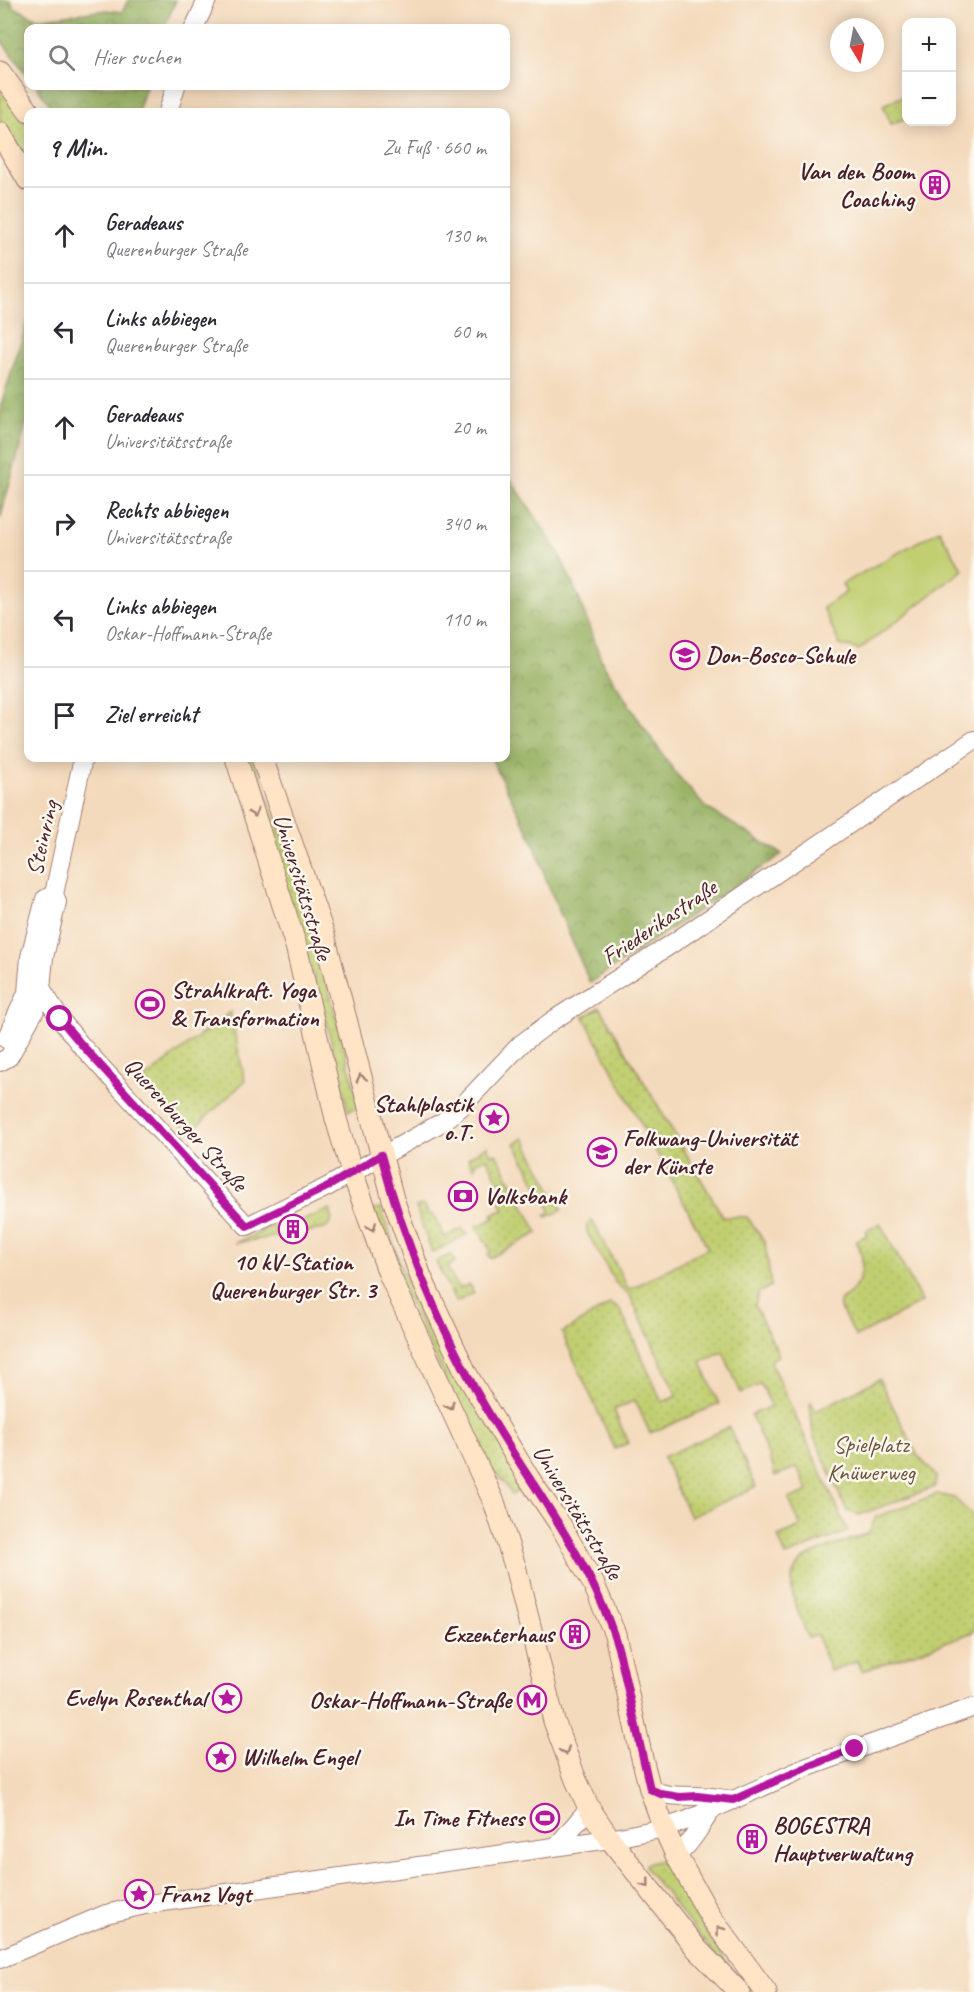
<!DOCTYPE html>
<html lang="de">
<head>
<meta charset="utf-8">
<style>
  body { margin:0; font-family:Caveat,sans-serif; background:#f7f7f7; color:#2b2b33 }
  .controls { position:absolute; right:18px; top:18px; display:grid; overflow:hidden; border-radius:12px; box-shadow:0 3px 15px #0003 }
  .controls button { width:54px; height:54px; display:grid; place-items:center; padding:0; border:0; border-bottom:2px solid #e1e1e2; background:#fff; color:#2b2b33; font:30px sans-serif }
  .compass { position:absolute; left:830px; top:18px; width:54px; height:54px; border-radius:50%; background:#fff; box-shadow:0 3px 15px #0003; rotate:170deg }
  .stop { position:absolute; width:18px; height:18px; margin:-14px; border:4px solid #b5179e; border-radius:50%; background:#fff }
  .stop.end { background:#b5179e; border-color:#fff; box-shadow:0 2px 6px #0008 }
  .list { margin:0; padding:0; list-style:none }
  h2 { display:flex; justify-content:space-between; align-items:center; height:78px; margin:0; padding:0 24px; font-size:26px }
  h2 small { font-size:20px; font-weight:400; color:#7c7c81 }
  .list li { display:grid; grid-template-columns:39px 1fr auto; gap:18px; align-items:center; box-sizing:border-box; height:96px; padding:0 24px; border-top:2px solid #e1e1e2 }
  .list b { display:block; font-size:22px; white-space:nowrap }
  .list p { margin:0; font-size:20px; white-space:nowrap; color:#7c7c81 }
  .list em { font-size:20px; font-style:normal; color:#7c7c81 }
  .icon { flex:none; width:33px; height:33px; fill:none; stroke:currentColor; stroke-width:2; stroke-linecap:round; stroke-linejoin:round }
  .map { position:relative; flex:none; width:974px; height:1992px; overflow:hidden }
  .search { position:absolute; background:#fff; box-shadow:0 3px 15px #0003; left:24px; top:24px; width:486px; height:66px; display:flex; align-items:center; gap:15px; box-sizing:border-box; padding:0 21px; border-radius:12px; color:#7c7c81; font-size:22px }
  .panel { position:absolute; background:#fff; box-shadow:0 3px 15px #0003; left:24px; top:108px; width:486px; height:654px; border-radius:12px }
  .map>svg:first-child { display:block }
</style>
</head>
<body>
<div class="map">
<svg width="974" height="1992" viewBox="0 0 974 1992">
  <defs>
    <pattern id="green-dots" width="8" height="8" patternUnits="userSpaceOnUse" patternTransform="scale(1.5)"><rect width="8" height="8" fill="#c1cf71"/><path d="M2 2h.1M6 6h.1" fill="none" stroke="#a7b162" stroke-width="1.8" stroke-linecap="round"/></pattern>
    <pattern id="forest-crowns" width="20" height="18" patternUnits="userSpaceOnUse" patternTransform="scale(1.5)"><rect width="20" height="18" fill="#98b263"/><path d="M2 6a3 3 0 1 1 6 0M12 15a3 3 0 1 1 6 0" fill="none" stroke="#7e9052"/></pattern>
  </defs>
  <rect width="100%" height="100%" fill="#fbf7ec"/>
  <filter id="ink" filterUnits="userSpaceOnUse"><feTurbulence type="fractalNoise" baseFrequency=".0167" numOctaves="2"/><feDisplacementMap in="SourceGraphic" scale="12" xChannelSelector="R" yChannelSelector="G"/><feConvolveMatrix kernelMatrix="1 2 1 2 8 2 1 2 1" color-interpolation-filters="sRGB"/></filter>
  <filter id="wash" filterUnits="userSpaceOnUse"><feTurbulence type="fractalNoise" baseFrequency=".008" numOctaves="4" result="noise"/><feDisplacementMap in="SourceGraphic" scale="24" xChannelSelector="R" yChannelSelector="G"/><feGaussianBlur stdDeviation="1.35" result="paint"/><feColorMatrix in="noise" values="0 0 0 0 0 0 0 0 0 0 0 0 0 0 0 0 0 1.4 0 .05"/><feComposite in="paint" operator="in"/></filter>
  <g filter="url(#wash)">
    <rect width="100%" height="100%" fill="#f4dabc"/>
    <g fill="url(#green-dots)" stroke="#86774e" stroke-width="1.5">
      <polygon points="0,83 28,124 28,164 0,120"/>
      <polygon points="906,95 906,118 891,124 883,105"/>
      <polygon points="243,758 254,758 306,904 360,1107 348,1111 322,1004"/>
      <polygon points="600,1007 723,1217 747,1217 765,1242 771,1286 758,1293 755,1306 779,1355 770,1361 848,1531 786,1556 778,1537 801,1527 789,1499 808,1491 797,1467 775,1476 773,1471 774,1469 751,1415 771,1406 761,1384 741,1393 723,1352 701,1362 719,1404 650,1433 635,1400 614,1410 628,1443 615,1449 562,1333 610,1304 620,1309 662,1402 677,1396 630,1296 615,1282 587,1232 587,1224 592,1220 629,1290 708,1248 584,1017"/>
      <polygon points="230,1012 245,1081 189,1133 143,1080"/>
      <polygon points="524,1138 562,1210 547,1217 545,1215 551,1212 515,1143"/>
      <polygon points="487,1146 491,1155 496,1153 538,1233 490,1258 488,1254 491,1252 477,1226 495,1218 492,1214 504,1210 498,1198 509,1192 502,1180 498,1181 487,1158 474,1163 476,1166 473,1168 468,1158"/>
      <polygon points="421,1205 425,1207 429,1215 433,1214 445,1237 462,1229 467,1234 432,1253 416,1207"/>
      <polygon points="381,1208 403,1272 416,1304 444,1346 521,1478 516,1493 512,1494 499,1476 487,1467 408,1300 373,1210"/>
      <path d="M330 1209C333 1219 333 1223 324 1229L235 1243 273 1226 287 1227Z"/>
      <path d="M880 1223 922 1302 856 1337 840 1308V1301C862 1288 868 1263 856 1241L868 1234 866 1231Z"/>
      <polygon points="451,1254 455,1262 447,1267 459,1289 469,1285 474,1293 456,1302 436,1262"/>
      <polygon points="879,1379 918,1456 936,1476 935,1487 859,1515 847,1511 813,1434 810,1405 811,1402 816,1411"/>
      <polygon points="729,1427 756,1487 690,1517 663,1457"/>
      <path d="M937 1494 954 1498 974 1517V1632L862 1671 858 1661 830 1671 817 1635 808 1638C798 1609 775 1573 812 1554L869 1533 876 1517Z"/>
      <polygon points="663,1860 708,1936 731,1968 757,1992 750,1992 725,1968 646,1869 645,1864"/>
    </g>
    <g fill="url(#forest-crowns)" stroke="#716847" stroke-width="1.5">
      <polygon points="0,0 10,0 14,7 37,19 107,10 122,12 128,0 176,0 164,28 28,28 28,76 0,39"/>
      <polygon points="36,86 146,86 138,112 55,112"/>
      <polygon points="28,320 28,418 0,519 0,408"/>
      <polygon points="506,472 559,553 578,596 602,662 636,716 674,771 705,807 782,854 590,983 548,885 534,843 491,758 506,758"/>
    </g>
    <polygon fill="#c1cf71" stroke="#86774e" stroke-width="1.5" points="939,530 963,570 859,650 840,645 823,608 846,592 842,584"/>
  </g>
  <g filter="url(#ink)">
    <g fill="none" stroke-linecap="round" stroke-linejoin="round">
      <g stroke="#9f7c74" stroke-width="20">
        <g id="tertiary">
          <polyline points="194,28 207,0"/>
          <polyline points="168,112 176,86"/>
          <polyline points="41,988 60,1019 80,1044 247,1226 327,1187 444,1121 463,1105 521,1044 552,1021 667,947 974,740"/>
          <polyline points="6,1039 27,993 30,957 45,899 54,894"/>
          <polyline points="0,1062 9,1057 35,1010 41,988 44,957 57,902 54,894 83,758"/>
          <path d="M650 1789C670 1798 678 1795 698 1796 710 1796 722 1799 733 1800"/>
          <polyline points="557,1846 589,1808"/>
          <path d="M676 1855C691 1845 700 1826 711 1811"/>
          <polyline points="0,1959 106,1914 149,1904 610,1839 664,1828 688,1820 805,1768 974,1707"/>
        </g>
      </g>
      <g stroke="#9f7c74" stroke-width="23">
        <g id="secondary">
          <polyline points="0,72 29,112"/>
          <polyline points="0,133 28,180"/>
          <polyline points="236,758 296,946 336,1119 352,1172 389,1274 494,1502 515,1566 554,1721 576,1780 589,1808 610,1839 697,1949 739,1992"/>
          <polyline points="262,758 324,935 393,1199 421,1277 467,1375 528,1477 561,1526 594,1585 615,1634 641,1754 650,1789 664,1828 676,1855 710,1916 766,1992"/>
        </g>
      </g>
      <use href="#tertiary" stroke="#fff" stroke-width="18"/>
      <use href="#secondary" stroke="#ffe4c6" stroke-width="21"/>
    </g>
    <defs><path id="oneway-chevron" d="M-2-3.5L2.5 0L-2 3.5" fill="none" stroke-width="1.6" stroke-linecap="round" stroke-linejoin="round" transform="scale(1.5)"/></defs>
    <g stroke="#a48278">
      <use href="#oneway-chevron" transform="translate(254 813) rotate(72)"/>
      <use href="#oneway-chevron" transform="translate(361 1078) rotate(-104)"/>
      <use href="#oneway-chevron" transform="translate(372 1227) rotate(69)"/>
      <use href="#oneway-chevron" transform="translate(450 1406) rotate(64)"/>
      <use href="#oneway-chevron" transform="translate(565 1751) rotate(70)"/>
      <use href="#oneway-chevron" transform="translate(646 1884) rotate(52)"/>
      <use href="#oneway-chevron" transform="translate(720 1930) rotate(-126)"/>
    </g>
  </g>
  <g fill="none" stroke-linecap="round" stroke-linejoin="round" filter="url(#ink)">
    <path stroke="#b5179e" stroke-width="8" d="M60 1019 81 1044 247 1226 327 1187 381 1155C407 1252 445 1341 497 1427 542 1501 597 1570 620 1655L650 1789 661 1794 680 1797 697 1796 733 1800 805 1768 855 1749"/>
  </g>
  <defs>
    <g id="building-ring" transform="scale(1.5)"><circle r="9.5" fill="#fbf7ec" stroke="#b5179e" stroke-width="1.5"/><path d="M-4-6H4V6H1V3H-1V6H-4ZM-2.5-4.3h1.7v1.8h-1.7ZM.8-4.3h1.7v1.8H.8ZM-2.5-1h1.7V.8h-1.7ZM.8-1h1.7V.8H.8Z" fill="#b5179e"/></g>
    <g id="school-ring" transform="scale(1.5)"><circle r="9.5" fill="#fbf7ec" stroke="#b5179e" stroke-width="1.5"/><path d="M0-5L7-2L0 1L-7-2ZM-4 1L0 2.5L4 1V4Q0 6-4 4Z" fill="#b5179e"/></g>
    <g id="stadium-ring" transform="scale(1.5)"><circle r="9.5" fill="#fbf7ec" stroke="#b5179e" stroke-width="1.5"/><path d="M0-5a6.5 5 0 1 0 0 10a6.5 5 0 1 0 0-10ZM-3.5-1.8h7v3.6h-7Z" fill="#b5179e"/></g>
    <g id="sight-ring" transform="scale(1.5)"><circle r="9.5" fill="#fbf7ec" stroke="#b5179e" stroke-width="1.5"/><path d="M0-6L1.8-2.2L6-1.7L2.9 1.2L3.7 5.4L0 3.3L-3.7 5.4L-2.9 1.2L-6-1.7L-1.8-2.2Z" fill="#b5179e"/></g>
    <g id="university-ring" transform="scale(1.5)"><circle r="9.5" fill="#fbf7ec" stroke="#b5179e" stroke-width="1.5"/><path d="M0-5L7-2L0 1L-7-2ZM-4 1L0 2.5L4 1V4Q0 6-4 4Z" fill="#b5179e"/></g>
    <g id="bank-ring" transform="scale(1.5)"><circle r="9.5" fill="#fbf7ec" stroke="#b5179e" stroke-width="1.5"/><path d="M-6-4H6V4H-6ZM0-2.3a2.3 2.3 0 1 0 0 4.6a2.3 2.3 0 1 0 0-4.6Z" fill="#b5179e"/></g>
    <g id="metro-ring" transform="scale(1.5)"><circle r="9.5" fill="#fbf7ec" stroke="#b5179e" stroke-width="1.5"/><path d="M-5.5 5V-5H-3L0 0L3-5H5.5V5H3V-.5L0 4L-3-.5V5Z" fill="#b5179e"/></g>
  </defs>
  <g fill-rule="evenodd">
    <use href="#building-ring" x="935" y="185"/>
    <use href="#school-ring" x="685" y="655"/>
    <use href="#stadium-ring" x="150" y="1004"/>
    <use href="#sight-ring" x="494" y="1118"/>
    <use href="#university-ring" x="602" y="1152"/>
    <use href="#bank-ring" x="463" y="1196"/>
    <use href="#building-ring" x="293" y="1229"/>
    <use href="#building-ring" x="575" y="1634"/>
    <use href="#sight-ring" x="227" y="1698"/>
    <use href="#metro-ring" x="532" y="1700"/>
    <use href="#sight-ring" x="221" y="1757"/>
    <use href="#stadium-ring" x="545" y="1818"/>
    <use href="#building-ring" x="752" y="1839"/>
    <use href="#sight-ring" x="139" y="1894"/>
  </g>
  <g text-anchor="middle" stroke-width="5" stroke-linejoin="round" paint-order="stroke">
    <g font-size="24" font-weight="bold" fill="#4a1f2b" stroke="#fbf7ec" text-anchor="start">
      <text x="914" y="179" text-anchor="end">Van den Boom<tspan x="914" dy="28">Coaching</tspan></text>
      <text x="706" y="663">Don-Bosco-Schule</text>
      <text x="171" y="998">Strahlkraft. Yoga<tspan x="171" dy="28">&amp; Transformation</tspan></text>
      <text x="473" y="1112" text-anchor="end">Stahlplastik<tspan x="473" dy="28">o.T.</tspan></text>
      <text x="623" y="1146">Folkwang-Universität<tspan x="623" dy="28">der Künste</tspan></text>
      <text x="484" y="1204">Volksbank</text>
      <text x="293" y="1270" text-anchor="middle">10 kV-Station<tspan x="293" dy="28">Querenburger Str. 3</tspan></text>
      <text x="554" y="1642" text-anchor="end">Exzenterhaus</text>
      <text x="206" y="1706" text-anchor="end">Evelyn Rosenthal</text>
      <text x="511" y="1708" text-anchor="end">Oskar-Hoffmann-Straße</text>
      <text x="242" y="1765">Wilhelm Engel</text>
      <text x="524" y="1826" text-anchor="end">In Time Fitness</text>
      <text x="773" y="1833">BOGESTRA<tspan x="773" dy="28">Hauptverwaltung</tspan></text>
      <text x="160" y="1902">Franz Vogt</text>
    </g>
    <g font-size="24" fill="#4a1f2b" stroke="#fbf7ec">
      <text transform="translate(42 838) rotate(-77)" y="8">Steinring</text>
      <text transform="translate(303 887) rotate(73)" y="8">Universitätsstraße</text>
      <text transform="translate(659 922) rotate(-34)" y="8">Friederikastraße</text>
      <text transform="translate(186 1124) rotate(48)" y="8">Querenburger Straße</text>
      <text transform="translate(578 1512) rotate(59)" y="8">Universitätsstraße</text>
    </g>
    <g font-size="24" fill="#6e5440" stroke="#fbf7ec">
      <text x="871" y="1452">Spielplatz<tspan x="871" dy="28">Knüwerweg</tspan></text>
    </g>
  </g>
</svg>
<div class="controls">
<button>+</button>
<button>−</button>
</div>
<svg class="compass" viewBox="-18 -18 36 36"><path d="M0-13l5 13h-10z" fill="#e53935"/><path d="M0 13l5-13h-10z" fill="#7c7c81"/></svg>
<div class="stop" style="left:60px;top:1019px"></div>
<div class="stop end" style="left:855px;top:1749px"></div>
<div class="search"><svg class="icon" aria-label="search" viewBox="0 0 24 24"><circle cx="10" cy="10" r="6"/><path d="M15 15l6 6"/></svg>Hier suchen</div>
<section class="panel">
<h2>9 Min.<small>Zu Fuß · 660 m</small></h2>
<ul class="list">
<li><svg class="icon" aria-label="ahead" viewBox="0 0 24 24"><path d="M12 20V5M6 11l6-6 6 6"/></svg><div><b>Geradeaus</b><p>Querenburger Straße</p></div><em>130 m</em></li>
<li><svg class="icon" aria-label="left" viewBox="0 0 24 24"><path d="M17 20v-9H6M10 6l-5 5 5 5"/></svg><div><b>Links abbiegen</b><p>Querenburger Straße</p></div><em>60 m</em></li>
<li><svg class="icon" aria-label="ahead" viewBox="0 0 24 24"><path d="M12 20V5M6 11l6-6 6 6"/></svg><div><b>Geradeaus</b><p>Universitätsstraße</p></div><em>20 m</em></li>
<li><svg class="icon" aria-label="right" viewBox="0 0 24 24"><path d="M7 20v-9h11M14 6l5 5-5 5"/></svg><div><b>Rechts abbiegen</b><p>Universitätsstraße</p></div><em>340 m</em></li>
<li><svg class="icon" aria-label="left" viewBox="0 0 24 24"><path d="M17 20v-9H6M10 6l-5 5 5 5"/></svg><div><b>Links abbiegen</b><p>Oskar-Hoffmann-Straße</p></div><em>110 m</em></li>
<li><svg class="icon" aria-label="arrive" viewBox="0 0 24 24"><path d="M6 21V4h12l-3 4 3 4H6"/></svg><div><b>Ziel erreicht</b></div></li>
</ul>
</section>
</div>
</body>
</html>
